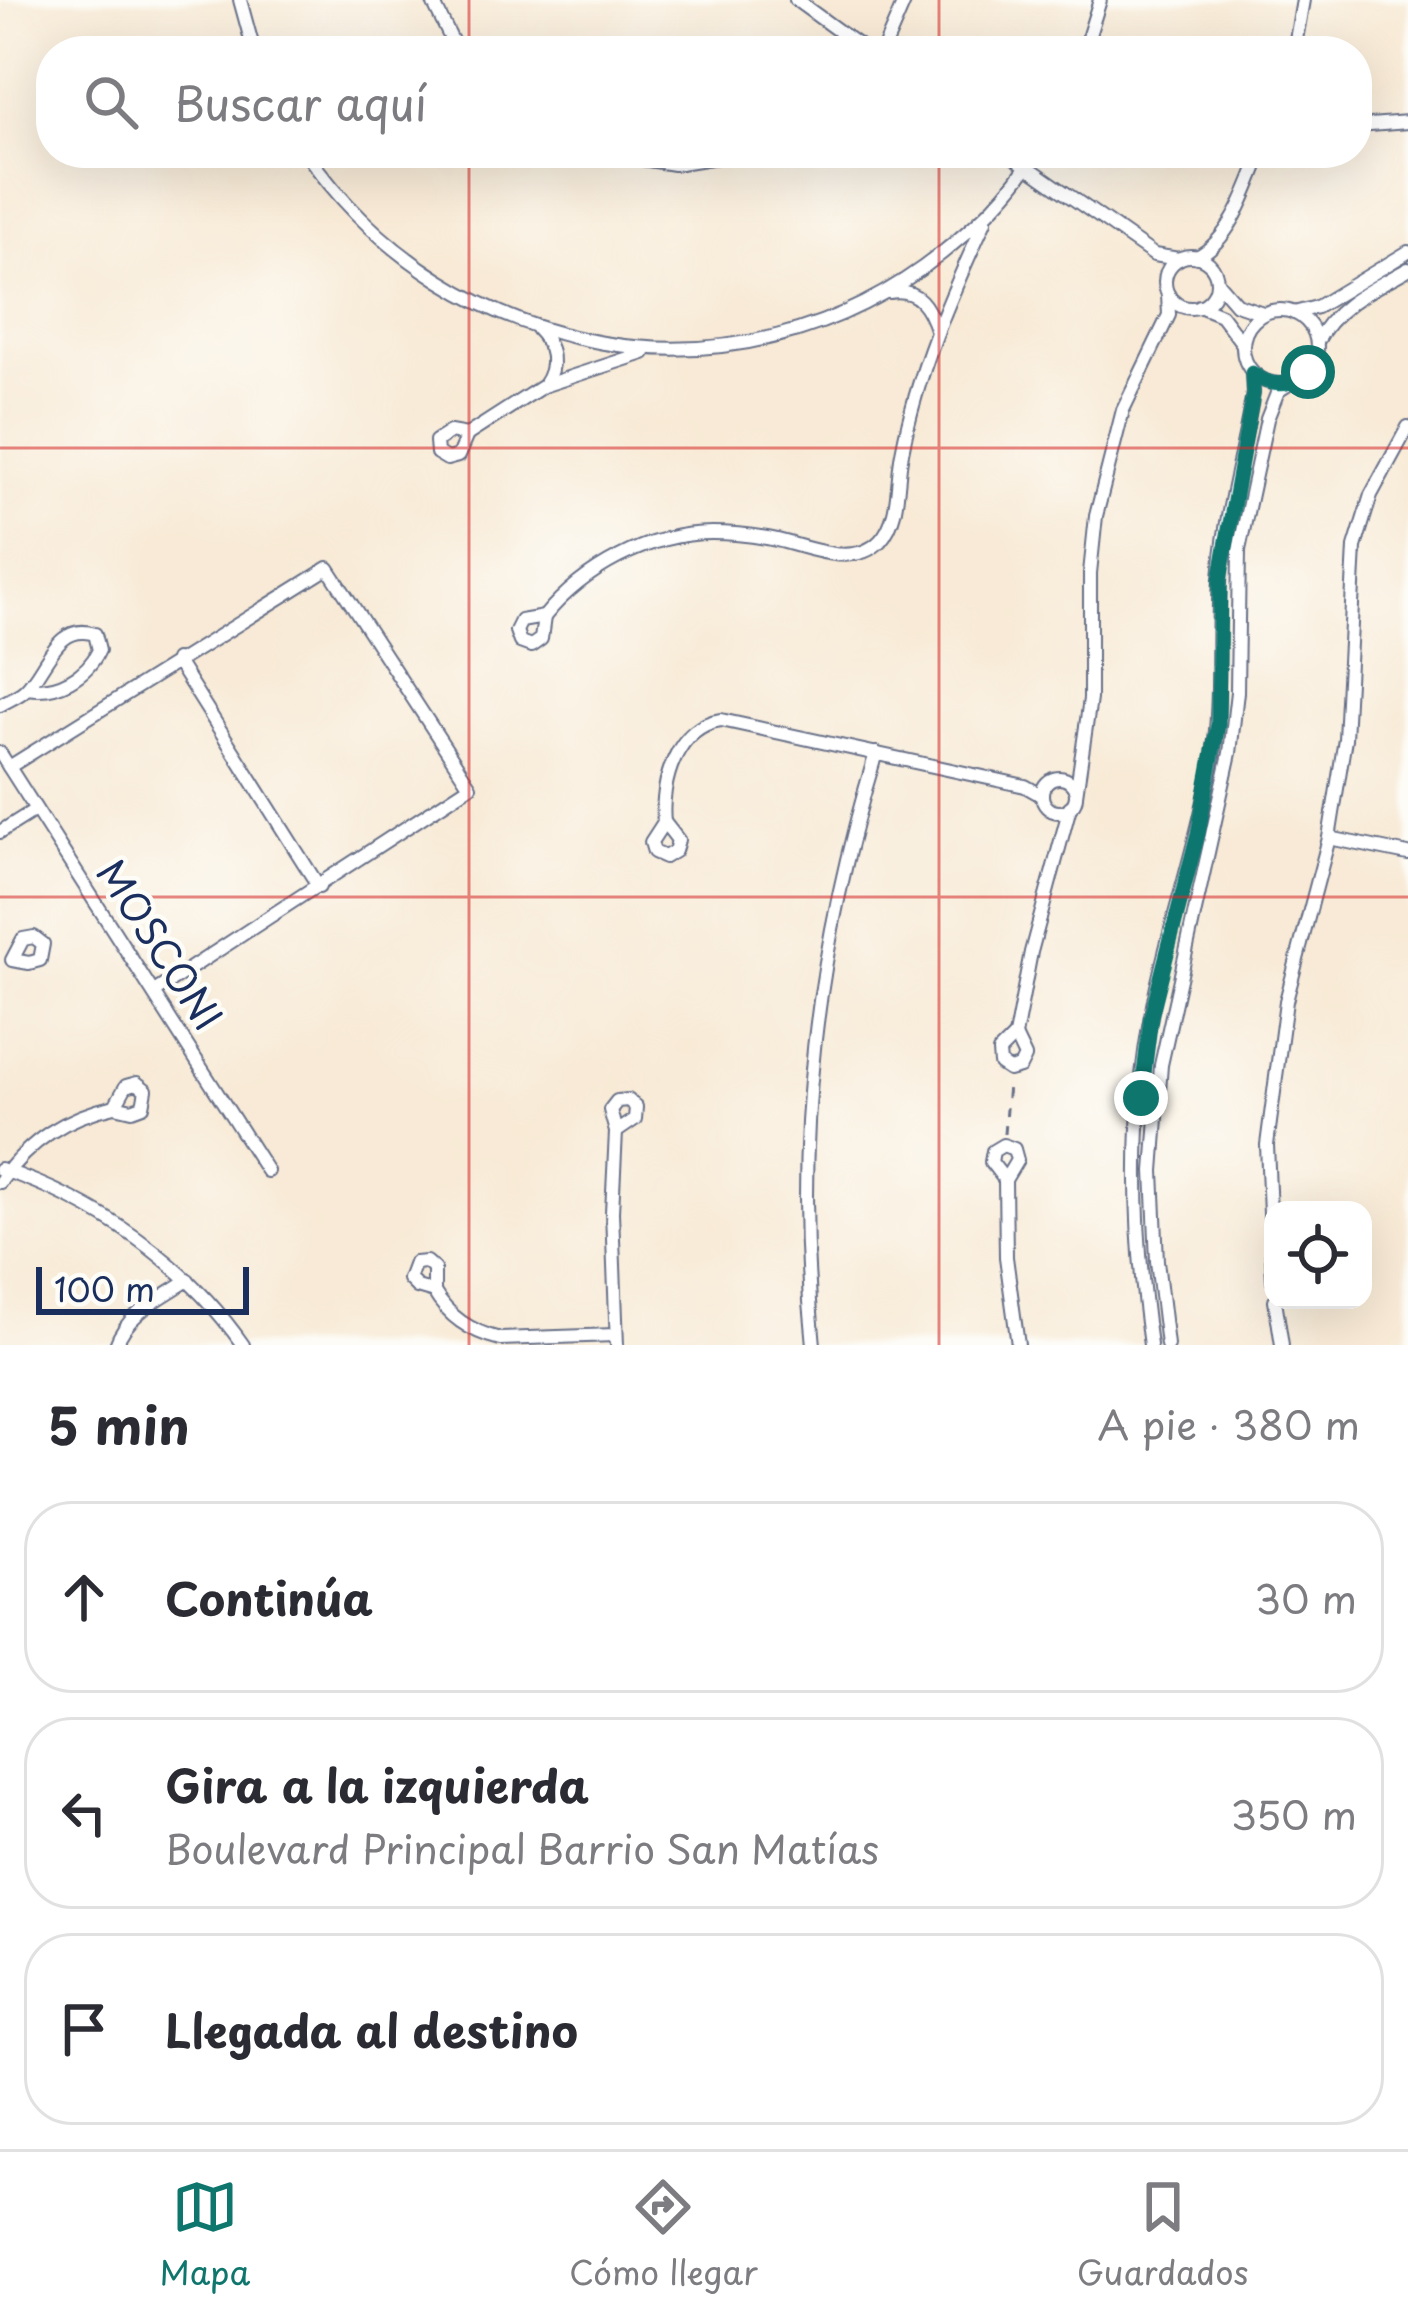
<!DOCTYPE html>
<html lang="es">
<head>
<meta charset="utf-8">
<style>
  body { margin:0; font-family:"Playpen Sans",sans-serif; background:#f2f2f3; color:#2b2b33 }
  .controls { position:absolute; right:36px; bottom:36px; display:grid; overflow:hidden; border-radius:24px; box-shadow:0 12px 48px #0002 }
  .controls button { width:108px; height:108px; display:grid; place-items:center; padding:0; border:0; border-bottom:3px solid #e1e1e2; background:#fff; color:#2b2b33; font:60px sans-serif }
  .scale { position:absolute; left:36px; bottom:30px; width:213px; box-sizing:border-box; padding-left:12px; border:6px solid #1b2f5e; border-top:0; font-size:33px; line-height:42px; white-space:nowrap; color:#1b2f5e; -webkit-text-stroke:9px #fdfcf7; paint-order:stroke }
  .stop { position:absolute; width:36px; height:36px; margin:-27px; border:9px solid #0f766e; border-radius:50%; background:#fff }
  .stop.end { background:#0f766e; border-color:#fff; box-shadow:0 3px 12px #0008 }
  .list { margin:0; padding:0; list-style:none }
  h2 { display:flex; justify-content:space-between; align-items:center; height:156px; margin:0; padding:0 48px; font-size:51px }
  h2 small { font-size:39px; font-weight:400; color:#7c7c81 }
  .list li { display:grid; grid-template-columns:78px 1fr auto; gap:36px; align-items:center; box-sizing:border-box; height:192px; margin:0 24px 24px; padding:0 24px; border:3px solid #e1e1e2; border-radius:48px }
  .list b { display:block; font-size:45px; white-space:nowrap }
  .list p { margin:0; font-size:39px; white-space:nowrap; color:#7c7c81 }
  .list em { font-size:39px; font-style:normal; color:#7c7c81 }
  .icon { flex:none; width:66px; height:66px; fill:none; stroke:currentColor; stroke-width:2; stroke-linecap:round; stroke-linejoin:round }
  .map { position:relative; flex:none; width:1408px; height:1345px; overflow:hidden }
  .search { position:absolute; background:#fff; box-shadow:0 12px 48px #0002; left:36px; right:36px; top:36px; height:132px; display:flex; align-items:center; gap:30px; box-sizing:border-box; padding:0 42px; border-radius:48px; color:#7c7c81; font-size:45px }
  .sheet { height:804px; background:#fff }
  nav { display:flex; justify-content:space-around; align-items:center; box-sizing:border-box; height:168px; border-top:3px solid #e1e1e2; background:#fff; font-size:33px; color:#7c7c81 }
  nav a { display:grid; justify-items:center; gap:6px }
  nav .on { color:#0f766e }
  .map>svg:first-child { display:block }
</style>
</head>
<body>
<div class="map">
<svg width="1408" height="1345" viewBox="0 0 1408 1345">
  <rect width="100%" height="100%" fill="#fdfcf7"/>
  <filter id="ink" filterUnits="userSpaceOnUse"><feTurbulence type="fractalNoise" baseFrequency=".00833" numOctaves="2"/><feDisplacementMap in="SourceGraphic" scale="24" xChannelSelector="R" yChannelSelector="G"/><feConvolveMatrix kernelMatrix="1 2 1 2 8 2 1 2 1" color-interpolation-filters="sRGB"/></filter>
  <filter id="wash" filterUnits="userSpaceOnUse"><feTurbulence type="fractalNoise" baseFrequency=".004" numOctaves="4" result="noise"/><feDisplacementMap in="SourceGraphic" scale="48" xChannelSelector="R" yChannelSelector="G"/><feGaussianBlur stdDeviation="2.7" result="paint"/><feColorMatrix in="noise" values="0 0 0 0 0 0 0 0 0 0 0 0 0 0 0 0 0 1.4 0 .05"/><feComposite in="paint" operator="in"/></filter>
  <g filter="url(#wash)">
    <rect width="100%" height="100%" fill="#f8ead6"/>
  </g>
  <g filter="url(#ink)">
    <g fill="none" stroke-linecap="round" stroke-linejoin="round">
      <g stroke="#687088" stroke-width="16">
        <g id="street">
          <polyline points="240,0 254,51"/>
          <polyline points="432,0 457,51"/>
          <polyline points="796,0 866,51"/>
          <polyline points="883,51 905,0"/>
          <polyline points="1084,51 1100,0"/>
          <polyline points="1294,51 1303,0"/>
          <polyline points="1357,126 1408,122"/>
          <path d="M306 153C453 363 739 416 942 253 979 223 1011 194 1035 153"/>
          <polyline points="564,153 572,157 587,153"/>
          <polyline points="603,153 674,164 742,153"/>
          <polyline points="1008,153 1154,255 1179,259"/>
          <circle cx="1191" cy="282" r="26"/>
          <path d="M1197 257C1232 239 1248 188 1262 153"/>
          <polyline points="1217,282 1236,304 1263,313"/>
          <path d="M889 292C918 287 929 307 937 332"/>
          <polyline points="1199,306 1221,315 1242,343"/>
          <circle cx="1280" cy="347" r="37"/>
          <polyline points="1294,313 1317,307 1408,252"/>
          <path d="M537 329C554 346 557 366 544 385"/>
          <path d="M1317 342C1335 305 1374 289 1408 269"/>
          <polygon points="450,432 467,435 458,456 447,459 437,453 436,441"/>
          <polyline points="467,435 543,386 644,353"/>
          <path d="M544 617C583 569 649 533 712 533 729 533 749 535 767 538 801 543 851 571 880 541 901 518 896 482 902 453 917 372 951 295 985 221"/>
          <polygon points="544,617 541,639 531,646 520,642 516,631 521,621"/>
          <polyline points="176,660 319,887"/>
          <path d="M0 705C8 700 19 696 25 690 46 671 56 621 95 634L99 650C87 676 57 693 28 688"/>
          <polyline points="0,753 267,1171"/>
          <polyline points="9,767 328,568 470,786 154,992"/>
          <circle cx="1059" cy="795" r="17"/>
          <polyline points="1076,795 1090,699 1090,573 1096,516 1123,410 1169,315 1168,294"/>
          <path d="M664 822C660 782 677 726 721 720L1025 786 1041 795"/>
          <polygon points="664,822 678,840 675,851 665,857 654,852 651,842"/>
          <polyline points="0,832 35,810"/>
          <polyline points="1329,838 1408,854"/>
          <polygon points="34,937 43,944 40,960 29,963 12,960 23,939"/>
          <polyline points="1015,1036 1031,952 1070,807"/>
          <polygon points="1015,1036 1025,1057 1020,1067 1009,1070 1000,1064 999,1052"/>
          <polygon points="137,1083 146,1090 143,1106 132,1110 115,1106 126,1086"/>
          <polygon points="628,1100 636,1107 635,1119 616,1132 610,1110 617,1101"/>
          <polyline points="616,1132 612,1212 617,1345"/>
          <polygon points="1003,1145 1014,1149 1017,1160 1005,1180 991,1162 993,1151"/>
          <path d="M0 1169C96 1200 186 1263 243 1345"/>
          <polyline points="1005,1180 1006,1257 1018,1345"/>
          <path d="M0 1182C29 1141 65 1117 115 1106"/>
          <polygon points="426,1262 434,1269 434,1292 417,1287 409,1279 415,1263"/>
          <polyline points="1273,1281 1267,1145 1286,1001 1329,838 1345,739 1355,547 1371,495 1408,427"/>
          <path d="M434 1292C449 1318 472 1332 500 1339L615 1335"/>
          <polyline points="1275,1300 1282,1345"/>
          <path d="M116 1345C128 1312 160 1299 188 1280"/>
          <path d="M814 1345C792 1140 816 950 876 753"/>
          <path d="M1150 1345C1134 1234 1130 1121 1152 1010 1168 927 1197 847 1212 763 1222 702 1216 642 1220 581 1223 519 1243 455 1253 393L1252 373"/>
          <polyline points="1167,1345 1157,1261 1153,1171 1161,1065 1230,753 1237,692 1239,550 1267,419 1278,391 1289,384"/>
        </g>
      </g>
      <polyline stroke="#687088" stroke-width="3" stroke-dasharray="9 9" stroke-linecap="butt" points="1004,1134 1008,1084"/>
      <use href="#street" stroke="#fff" stroke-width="12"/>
    </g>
  </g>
  <g fill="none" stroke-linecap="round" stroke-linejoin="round" filter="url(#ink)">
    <path stroke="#0f766e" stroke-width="15" d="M1141 1098 1151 1016 1198 833 1218 724 1220 580 1253 394 1252 373C1271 388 1289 387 1308 372"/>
  </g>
  <path fill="none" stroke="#d62828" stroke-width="3" stroke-opacity="0.55" d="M469 0V51M939 0V51M469 153V1345M939 153V1345M0 448H1408M0 897H1408"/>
  <g text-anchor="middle" stroke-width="9" stroke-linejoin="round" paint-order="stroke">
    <g font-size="39" fill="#1b2f5e" stroke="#fdfcf7">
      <text transform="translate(159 945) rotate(57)" y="14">MOSCONI</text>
    </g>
  </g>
</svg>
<div class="controls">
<button><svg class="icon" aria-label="locate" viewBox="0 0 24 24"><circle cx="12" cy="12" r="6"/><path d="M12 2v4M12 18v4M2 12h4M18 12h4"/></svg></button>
</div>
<div class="scale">100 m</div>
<div class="stop" style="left:1308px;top:372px"></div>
<div class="stop end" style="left:1141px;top:1098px"></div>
<div class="search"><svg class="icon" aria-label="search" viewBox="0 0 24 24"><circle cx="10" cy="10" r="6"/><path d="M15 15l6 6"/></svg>Buscar aquí</div>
</div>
<section class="sheet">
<h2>5 min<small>A pie · 380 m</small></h2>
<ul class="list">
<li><svg class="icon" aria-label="ahead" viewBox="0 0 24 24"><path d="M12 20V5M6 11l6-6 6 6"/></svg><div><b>Continúa</b></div><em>30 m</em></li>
<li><svg class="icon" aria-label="left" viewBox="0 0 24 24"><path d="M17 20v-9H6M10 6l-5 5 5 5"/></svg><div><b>Gira a la izquierda</b><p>Boulevard Principal Barrio San Matías</p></div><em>350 m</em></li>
<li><svg class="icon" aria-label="arrive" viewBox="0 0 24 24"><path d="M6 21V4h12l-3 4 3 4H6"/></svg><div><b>Llegada al destino</b></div></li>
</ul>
</section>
<nav>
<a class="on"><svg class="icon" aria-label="map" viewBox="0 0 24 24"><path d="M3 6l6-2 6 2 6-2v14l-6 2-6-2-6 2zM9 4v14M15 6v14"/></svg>Mapa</a>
<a><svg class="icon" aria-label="directions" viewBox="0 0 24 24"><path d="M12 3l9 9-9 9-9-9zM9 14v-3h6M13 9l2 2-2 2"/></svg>Cómo llegar</a>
<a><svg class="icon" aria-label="saved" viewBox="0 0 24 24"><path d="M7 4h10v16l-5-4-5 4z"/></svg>Guardados</a>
</nav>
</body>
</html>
